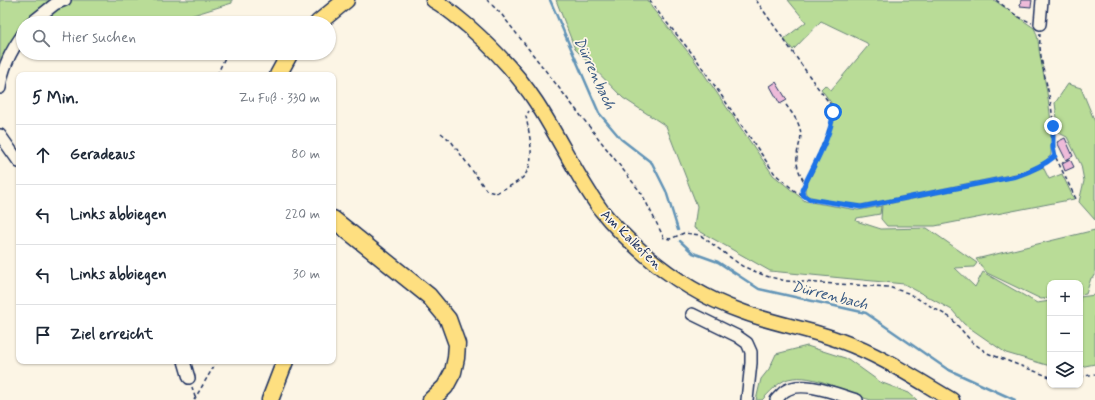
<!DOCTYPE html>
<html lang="de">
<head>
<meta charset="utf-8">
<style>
  body { margin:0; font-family:Mynerve,sans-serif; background:#f2f2f3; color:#1f2937 }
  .controls { position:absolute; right:12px; bottom:12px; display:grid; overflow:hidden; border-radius:8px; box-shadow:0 1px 3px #0004 }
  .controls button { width:36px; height:36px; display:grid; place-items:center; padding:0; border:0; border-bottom:1px solid #e0e1e3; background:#fff; color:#1f2937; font:20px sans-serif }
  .stop { position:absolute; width:12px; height:12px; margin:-9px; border:3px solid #1a73e8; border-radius:50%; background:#fff }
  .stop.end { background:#1a73e8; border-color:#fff; box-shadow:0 1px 4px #0008 }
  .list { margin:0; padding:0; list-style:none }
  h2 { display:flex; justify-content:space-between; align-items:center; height:52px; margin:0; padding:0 16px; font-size:17px }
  h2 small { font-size:13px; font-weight:400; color:#747a83 }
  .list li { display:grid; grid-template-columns:26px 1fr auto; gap:12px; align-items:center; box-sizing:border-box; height:60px; padding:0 16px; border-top:1px solid #e0e1e3 }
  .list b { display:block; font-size:15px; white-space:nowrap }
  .list em { font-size:13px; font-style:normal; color:#747a83 }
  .icon { flex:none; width:22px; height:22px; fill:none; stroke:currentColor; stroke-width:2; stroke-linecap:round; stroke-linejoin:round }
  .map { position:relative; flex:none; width:1095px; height:400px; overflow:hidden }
  .search { position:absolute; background:#fff; box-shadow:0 1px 3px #0004; left:16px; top:16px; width:320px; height:44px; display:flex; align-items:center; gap:10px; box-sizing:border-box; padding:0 14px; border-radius:22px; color:#747a83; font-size:15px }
  .panel { position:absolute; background:#fff; box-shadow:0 1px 3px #0004; left:16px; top:72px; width:320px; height:292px; border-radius:8px }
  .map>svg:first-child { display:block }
</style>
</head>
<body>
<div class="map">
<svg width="1095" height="400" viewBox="0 0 1095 400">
  <rect width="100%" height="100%" fill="#fcf5e5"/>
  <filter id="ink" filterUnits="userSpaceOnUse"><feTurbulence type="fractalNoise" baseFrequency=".025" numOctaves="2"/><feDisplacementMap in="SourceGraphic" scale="8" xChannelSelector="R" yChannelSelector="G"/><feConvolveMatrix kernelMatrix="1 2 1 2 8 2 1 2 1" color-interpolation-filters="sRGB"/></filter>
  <g filter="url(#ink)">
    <g fill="#b9dc97" stroke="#6a867a">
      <polygon points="0,0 232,0 232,3 167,23 23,23 23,34 0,61"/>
      <polygon points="556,0 648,0 652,8 693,58 773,175 805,201 858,210 881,206 880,214 857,218 856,221 881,229 927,228 977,263 974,267 955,268 975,287 983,272 1037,303 1050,301 1050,366 1006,353 964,324 952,310 904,284 770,271 694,228 697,206 666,126 623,98 575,49"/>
      <path d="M788 0H994L1034 28C1039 37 1038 46 1040 55 1046 88 1054 121 1051 155L1044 163 1020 173 888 200 861 205 830 202 807 196 805 192V187L814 169 835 118 832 104 821 89 825 85 831 90 868 46 867 43 821 21 793 50 784 39 806 22Z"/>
      <polygon points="1068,84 1081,88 1095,122 1095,220 1079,202 1084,181 1081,165 1067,137 1059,133 1055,103"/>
      <polygon points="1043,167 1049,179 1062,174 1074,199 935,226 887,226 881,219 882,205 1021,176"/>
      <polygon points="1095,230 1095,276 1091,278 1086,294 1080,295 1080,283 1050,283 1050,298 1041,299 987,273 976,259"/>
      <polygon points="1095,295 1095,364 1080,367 1080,297"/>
      <path d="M807 346 848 359 880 382 909 393 917 400C903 400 885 400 871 400 846 394 815 372 788 379 778 382 769 393 762 400H756L761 379 769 369 776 354Z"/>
    </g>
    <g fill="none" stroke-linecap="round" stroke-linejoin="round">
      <g stroke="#6294b7" stroke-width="2.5">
        <polyline points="550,0 599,113 621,139 652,163 666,191 678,230"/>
        <polyline points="680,241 693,253 718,262 759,289 866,313 947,369 1015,400"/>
      </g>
    </g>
    <g fill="#eebbd9" stroke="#1b2f5e">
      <polygon points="1021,0 1032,0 1031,7 1020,6"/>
      <polygon points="776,82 787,100 780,104 770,86"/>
      <polygon points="1065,138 1073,156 1066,160 1057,142"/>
      <polygon points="1070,159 1074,167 1065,171 1062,163"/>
    </g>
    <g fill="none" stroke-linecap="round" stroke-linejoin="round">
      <g stroke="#1b2f5e" stroke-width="14">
        <g id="minor">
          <polyline points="31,23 55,4 65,0"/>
          <polyline points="1040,24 1042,0"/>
          <path d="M0 88C2 69 12 49 23 34"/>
          <polyline points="0,135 19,162"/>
          <polyline points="692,314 737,336 747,343 751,352 751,363 747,400"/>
          <polyline points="184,361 189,378"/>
          <path d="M776 400C779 397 782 393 785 391 802 379 839 395 857 400"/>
        </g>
      </g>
      <g stroke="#1b2f5e" stroke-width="17">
        <path id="major" d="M433 0C446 7 457 17 468 26 494 49 517 73 536 102 559 137 576 176 601 210 613 225 627 239 641 251 671 278 706 299 743 312 775 324 809 329 841 341 880 355 916 379 952 400"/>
      </g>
      <g stroke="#1b2f5e" stroke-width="19">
        <g id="highway">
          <polyline points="318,23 346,0"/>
          <polyline points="278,75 290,53"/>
          <polyline points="333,219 429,296 448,319 457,344 456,358 453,372 445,387 431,400"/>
          <polyline points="270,400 285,361"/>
        </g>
      </g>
      <g stroke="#1b2f5e" stroke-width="1.5" stroke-dasharray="4 3" stroke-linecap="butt">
        <polyline points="487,0 502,15 642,194 664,238 670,239 684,233 700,235 742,266 766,276 786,281 888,287 908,293 951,318 971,341 987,353 1050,377"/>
        <polyline points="650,0 654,7 695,57 775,174 795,191 803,195"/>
        <polyline points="756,0 815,84 831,105 833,112 833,119 816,161 802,190 803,195 809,199 861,207 885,202 1017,176 1044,165 1055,156"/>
        <polyline points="996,0 1017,16 1032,23"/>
        <path d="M1040 33C1038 60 1049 86 1052 113 1054 127 1052 142 1055 156L1077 201"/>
        <polyline points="217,75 227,53"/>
        <path d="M786 105C791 112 798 120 800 129 803 139 797 147 797 157 796 166 800 175 805 183"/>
        <path d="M441 133 451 141 487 191 496 193C503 189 514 185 521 179 538 165 529 135 526 116L529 111"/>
        <polyline points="1080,377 1095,374"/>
        <polyline points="192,387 195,397"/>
        <polyline points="194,400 217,361"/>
      </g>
      <use href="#minor" stroke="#fcf5e5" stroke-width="11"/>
      <use href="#major" stroke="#fedf80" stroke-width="14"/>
      <use href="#highway" stroke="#fedf80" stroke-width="16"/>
    </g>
  </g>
  <g fill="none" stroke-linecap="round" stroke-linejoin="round" filter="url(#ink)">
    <path stroke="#1a73e8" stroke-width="5" d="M833 112C832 136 812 168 802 190L803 195 809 199 861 207 1017 176C1031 171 1043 166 1055 156L1053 148V126"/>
  </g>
  <g text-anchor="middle" stroke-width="3.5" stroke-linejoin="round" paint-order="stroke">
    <g font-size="14" fill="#1b2f5e" stroke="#fcf5e5">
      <text transform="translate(632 239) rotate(44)" y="5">Am Kalkofen</text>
    </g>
    <g font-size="15" font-style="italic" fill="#385983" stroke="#fcf5e5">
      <text transform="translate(595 73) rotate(65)" y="5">Dürrenbach</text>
      <text transform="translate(830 295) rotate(14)" y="5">Dürrenbach</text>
    </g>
  </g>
</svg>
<div class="controls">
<button>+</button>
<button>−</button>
<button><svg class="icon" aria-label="layers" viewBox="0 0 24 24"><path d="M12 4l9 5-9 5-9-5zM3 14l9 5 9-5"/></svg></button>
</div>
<div class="stop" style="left:833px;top:112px"></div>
<div class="stop end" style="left:1053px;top:126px"></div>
<div class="search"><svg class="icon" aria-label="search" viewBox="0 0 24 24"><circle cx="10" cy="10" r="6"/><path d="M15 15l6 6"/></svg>Hier suchen</div>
<section class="panel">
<h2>5 Min.<small>Zu Fuß · 330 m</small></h2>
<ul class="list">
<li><svg class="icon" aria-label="ahead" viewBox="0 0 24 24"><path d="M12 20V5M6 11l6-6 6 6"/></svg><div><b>Geradeaus</b></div><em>80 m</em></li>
<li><svg class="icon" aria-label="left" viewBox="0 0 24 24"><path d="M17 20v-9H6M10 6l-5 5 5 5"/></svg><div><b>Links abbiegen</b></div><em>220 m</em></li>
<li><svg class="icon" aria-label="left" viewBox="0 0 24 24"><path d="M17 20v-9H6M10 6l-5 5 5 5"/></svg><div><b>Links abbiegen</b></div><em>30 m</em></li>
<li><svg class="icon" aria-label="arrive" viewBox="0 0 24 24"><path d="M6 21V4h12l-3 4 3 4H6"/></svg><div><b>Ziel erreicht</b></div></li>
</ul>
</section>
</div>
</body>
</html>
